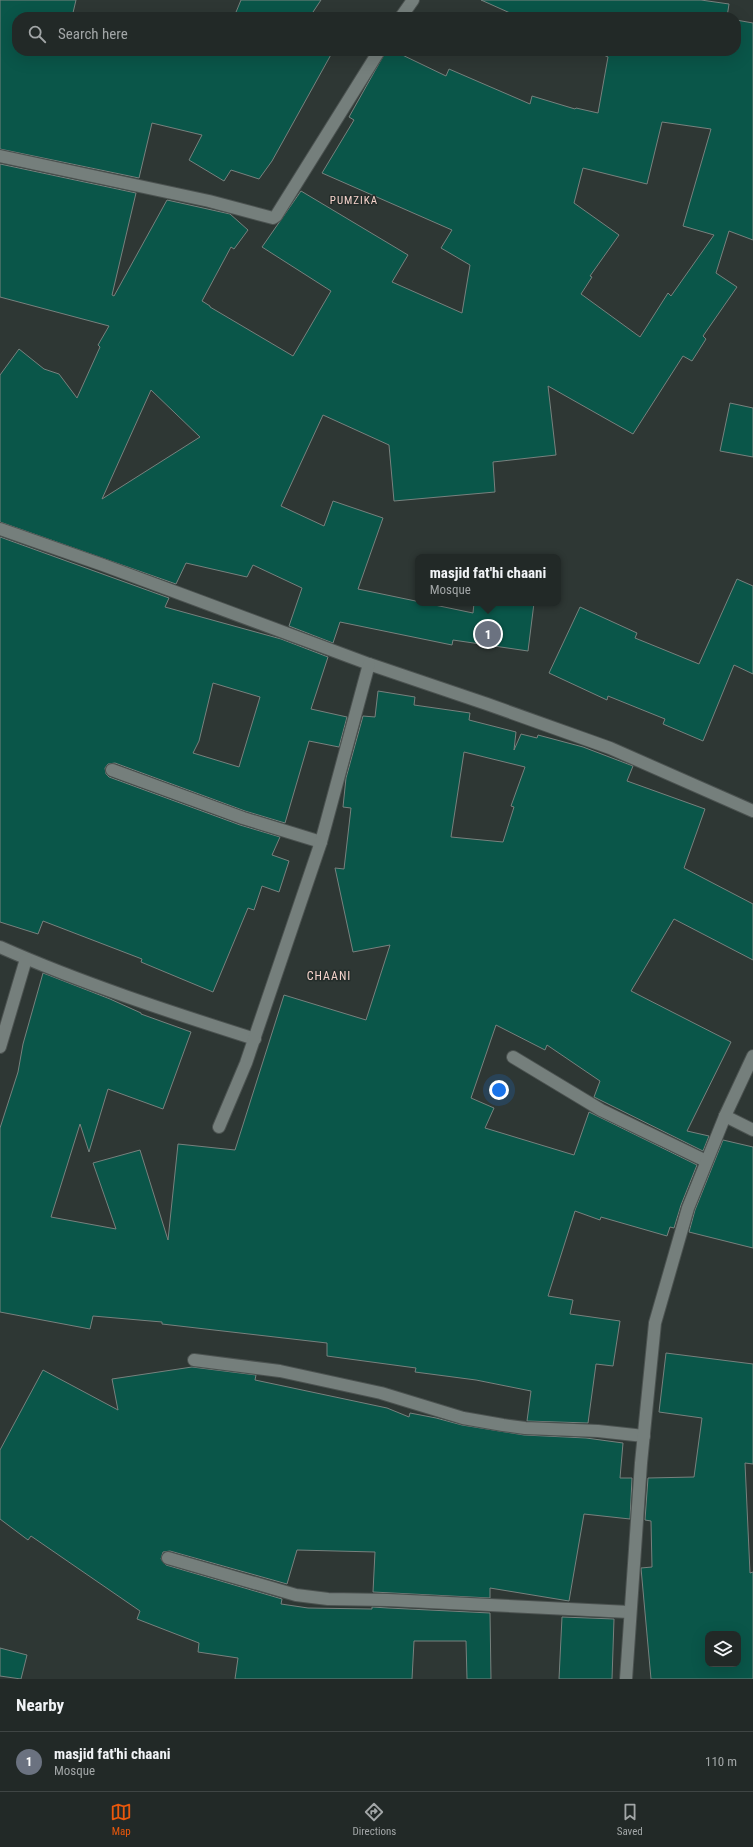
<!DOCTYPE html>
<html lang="en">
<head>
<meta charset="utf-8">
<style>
  body { margin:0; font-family:"Roboto Condensed",sans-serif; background:#2e3533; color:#f1f3f6 }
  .controls { position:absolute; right:12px; bottom:12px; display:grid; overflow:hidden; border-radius:8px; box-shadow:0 4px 16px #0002 }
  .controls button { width:36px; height:36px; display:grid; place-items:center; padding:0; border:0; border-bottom:1px solid #3f4544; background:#222927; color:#f1f3f6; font:20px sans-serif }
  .you { position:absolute; left:499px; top:1090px; width:14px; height:14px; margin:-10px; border:3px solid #fff; border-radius:50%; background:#1a73e8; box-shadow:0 0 0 6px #1a73e833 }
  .badge { display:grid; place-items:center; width:26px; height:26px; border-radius:50%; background:#ea580c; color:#fff; font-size:13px; font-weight:700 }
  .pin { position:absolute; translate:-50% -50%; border:2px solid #fff; box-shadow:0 1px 4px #0006 }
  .popup { position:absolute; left:415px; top:554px; width:146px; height:52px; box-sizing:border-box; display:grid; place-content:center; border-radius:8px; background:#222927; filter:drop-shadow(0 1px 3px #0005); font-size:13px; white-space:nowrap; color:#a2a6a7 }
  .popup b { font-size:15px; color:#f1f3f6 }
  .popup::after { content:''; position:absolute; left:50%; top:100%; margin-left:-8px; border:8px solid transparent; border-top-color:#222927 }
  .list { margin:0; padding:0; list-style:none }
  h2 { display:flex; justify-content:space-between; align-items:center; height:52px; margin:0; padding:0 16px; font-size:17px }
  h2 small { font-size:13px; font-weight:400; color:#a2a6a7 }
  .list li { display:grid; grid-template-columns:26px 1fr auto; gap:12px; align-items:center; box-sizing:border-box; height:60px; padding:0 16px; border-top:1px solid #3f4544 }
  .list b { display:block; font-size:15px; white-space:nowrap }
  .list p { margin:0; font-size:13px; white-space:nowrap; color:#a2a6a7 }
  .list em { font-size:13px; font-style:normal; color:#a2a6a7 }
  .icon { flex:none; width:22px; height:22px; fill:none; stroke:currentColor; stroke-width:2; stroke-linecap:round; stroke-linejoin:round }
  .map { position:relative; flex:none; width:753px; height:1679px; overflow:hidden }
  .search { position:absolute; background:#222927; box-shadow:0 4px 16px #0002; left:12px; right:12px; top:12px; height:44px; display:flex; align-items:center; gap:10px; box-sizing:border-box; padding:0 14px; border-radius:16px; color:#a2a6a7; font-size:15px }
  .sheet { height:112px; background:#222927 }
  nav { display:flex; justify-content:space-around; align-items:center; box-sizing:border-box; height:56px; border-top:1px solid #3f4544; background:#222927; font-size:11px; color:#a2a6a7 }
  nav a { display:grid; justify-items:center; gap:2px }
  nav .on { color:#ea580c }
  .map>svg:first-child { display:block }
</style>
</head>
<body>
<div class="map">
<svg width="753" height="1679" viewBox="0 0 753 1679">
  <rect width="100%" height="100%" fill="#2e3734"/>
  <g fill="#0a5649" stroke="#77817e" fill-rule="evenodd">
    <polygon points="0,0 76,0 72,17 17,17 17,51 333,51 272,161 259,179 231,170 224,181 189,160 202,135 152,123 139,178 0,149"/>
    <polygon points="241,0 321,0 313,12 322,17 234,17"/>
    <polygon points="481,0 701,0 729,4 727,17 519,17"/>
    <path d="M736 20 753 23V240L729 231 716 273 737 287 703 336 706 339 692 361 683 356 633 434 548 386 556 455 493 462 495 492 394 501 389 445 323 415 281 506 324 526 333 501 383 518 358 589 473 613 474 603H534L528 651 453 640 452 645 340 622 333 643 289 626 302 588 253 565 247 577 186 563 176 584 0 522V375L19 349 44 369 59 374 77 398 100 347 98 345 109 326 0 297V164L136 193 112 295 114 296 167 200 230 214 248 230 234 249 231 247 202 301 210 306V307L293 356 331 291 262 247 301 191 408 255 392 282 462 313 470 265 441 248 452 230 322 173 354 120 349 117 386 51H394L446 76 449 69 530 104 532 96 575 109 576 108 598 113 608 57 595 51H736ZM662 122 711 129 683 226 714 235 671 296 668 293 640 337 581 294 592 277 590 276 619 235 574 203 583 168 647 184ZM151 390 200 437 102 499Z"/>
    <polygon points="730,403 753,408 753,457 720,451"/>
    <path d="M0 537 169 598 165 607 281 639 328 657 311 709 347 717 339 747 309 741 285 823 245 811 115 763 108 764 105 768 106 774 109 777 240 825 280 837 272 855 289 861 279 892 262 886 254 910 248 908 213 992 141 962 142 959 43 921 38 934 0 922ZM213 683 260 697 239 767 193 753 199 741Z"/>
    <polygon points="737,579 753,586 753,674 734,665 703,741 663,724 665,719 608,696 607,700 549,673 580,607 637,633 635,638 699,664"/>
    <path d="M378 691 415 697 414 705 470 713 469 720 516 732 514 750 521 734 537 738 538 735 583 747 633 766 627 781 705 809 684 868 753 904V960L674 919 631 991 731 1042 687 1131 709 1136 703 1151 594 1097 600 1081 547 1045 545 1050 496 1025 471 1098 494 1108 485 1128 574 1155 589 1112 697 1165 681 1205 674 1228 670 1227 667 1236 601 1217 600 1220 575 1211 548 1296 573 1300 570 1314 620 1321 613 1366 596 1364 588 1423 527 1421 531 1391 476 1380 415 1372 416 1368 327 1356V1343L162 1324V1322L93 1316 90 1329 0 1312V1128L18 1072 23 1044 43 973 110 999 141 1013V1014L191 1032 163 1109 108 1089 89 1152 80 1124 51 1217 116 1229 93 1163 140 1150 168 1240 178 1144 235 1150 284 995 366 1020 390 945 353 952 335 868 344 869 351 808 343 807 346 778 363 716 375 717ZM464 752 525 767 511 806 514 807 503 842 451 837Z"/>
    <polygon points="723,1140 753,1147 753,1248 689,1232 695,1210"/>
    <path d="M666 1353 753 1364V1464L745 1463 750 1573 753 1572V1679H651L641 1568 652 1567 651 1521 645 1520 648 1478 694 1477 702 1418 659 1412ZM708 1634H738V1664H708Z"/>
    <polygon points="192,1367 256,1375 255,1380 387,1408 409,1417 410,1413 436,1418 462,1425 524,1435 586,1438 623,1443 620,1478 632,1478 630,1519 584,1514 569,1601 490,1588 490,1598 373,1592 375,1552 297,1550 287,1584 170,1551 163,1552 161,1559 166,1565 282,1599 281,1604 308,1608 372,1609 372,1607 388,1608 490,1613 491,1679 467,1679 466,1641 414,1641 412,1679 235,1679 238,1658 198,1652 199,1643 137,1619 140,1611 31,1536 28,1540 0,1519 0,1450 43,1370 118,1410 112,1379"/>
    <polygon points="562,1617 614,1619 612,1679 559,1679"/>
    <polygon points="0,1648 27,1655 21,1679 0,1676"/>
  </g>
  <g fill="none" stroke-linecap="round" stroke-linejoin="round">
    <g stroke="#4b5250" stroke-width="14">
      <g id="street">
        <polyline points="401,17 413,0"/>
        <polyline points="0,156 209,201 273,218 276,216 379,51"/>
        <polyline points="0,529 103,565 369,664 487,704 610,748 753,811"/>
        <polyline points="112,770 243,818 321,842"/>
        <path d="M0 947C81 983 170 1012 255 1039"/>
        <polyline points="0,1047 26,959"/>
        <polyline points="513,1057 601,1110 706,1161"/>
        <polyline points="725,1116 753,1130"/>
        <polyline points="219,1127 246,1063 321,842 369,664"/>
        <polyline points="194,1360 280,1371 381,1393 463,1418 503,1425 525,1428 598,1431 644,1436"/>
        <polyline points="168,1558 296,1595 328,1599 388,1600 629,1612"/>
        <polyline points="626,1679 641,1463 655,1323 688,1208 725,1116 753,1056"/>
      </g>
    </g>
    <use href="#street" stroke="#757f7c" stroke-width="12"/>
  </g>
  <g text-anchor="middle" stroke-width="3" stroke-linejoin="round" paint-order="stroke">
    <g font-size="11" letter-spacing="1" fill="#f5d3cb" stroke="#242d2a">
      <text x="354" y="204">PUMZIKA</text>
    </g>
    <g font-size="12" letter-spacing="1" fill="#f5d3cb" stroke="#242d2a">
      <text x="329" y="980">CHAANI</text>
    </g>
  </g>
</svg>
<div class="controls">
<button><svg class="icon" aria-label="layers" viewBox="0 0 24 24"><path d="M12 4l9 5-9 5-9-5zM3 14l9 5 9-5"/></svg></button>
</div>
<div class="you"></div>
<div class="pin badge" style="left:488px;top:634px;background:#6b7280">1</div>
<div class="popup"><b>masjid fat'hi chaani</b>Mosque</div>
<div class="search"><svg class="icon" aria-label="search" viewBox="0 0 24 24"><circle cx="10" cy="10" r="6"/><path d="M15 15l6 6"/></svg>Search here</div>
</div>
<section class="sheet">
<h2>Nearby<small></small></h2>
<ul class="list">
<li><span class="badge" style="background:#6b7280">1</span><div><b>masjid fat'hi chaani</b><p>Mosque</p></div><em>110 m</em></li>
</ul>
</section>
<nav>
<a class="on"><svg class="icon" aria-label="map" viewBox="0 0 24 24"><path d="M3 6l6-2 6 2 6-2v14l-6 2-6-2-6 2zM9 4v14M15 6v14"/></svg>Map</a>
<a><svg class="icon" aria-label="directions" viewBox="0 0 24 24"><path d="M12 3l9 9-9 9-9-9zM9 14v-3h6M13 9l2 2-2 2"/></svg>Directions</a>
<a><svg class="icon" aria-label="saved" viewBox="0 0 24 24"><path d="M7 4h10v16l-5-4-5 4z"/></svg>Saved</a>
</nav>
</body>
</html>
